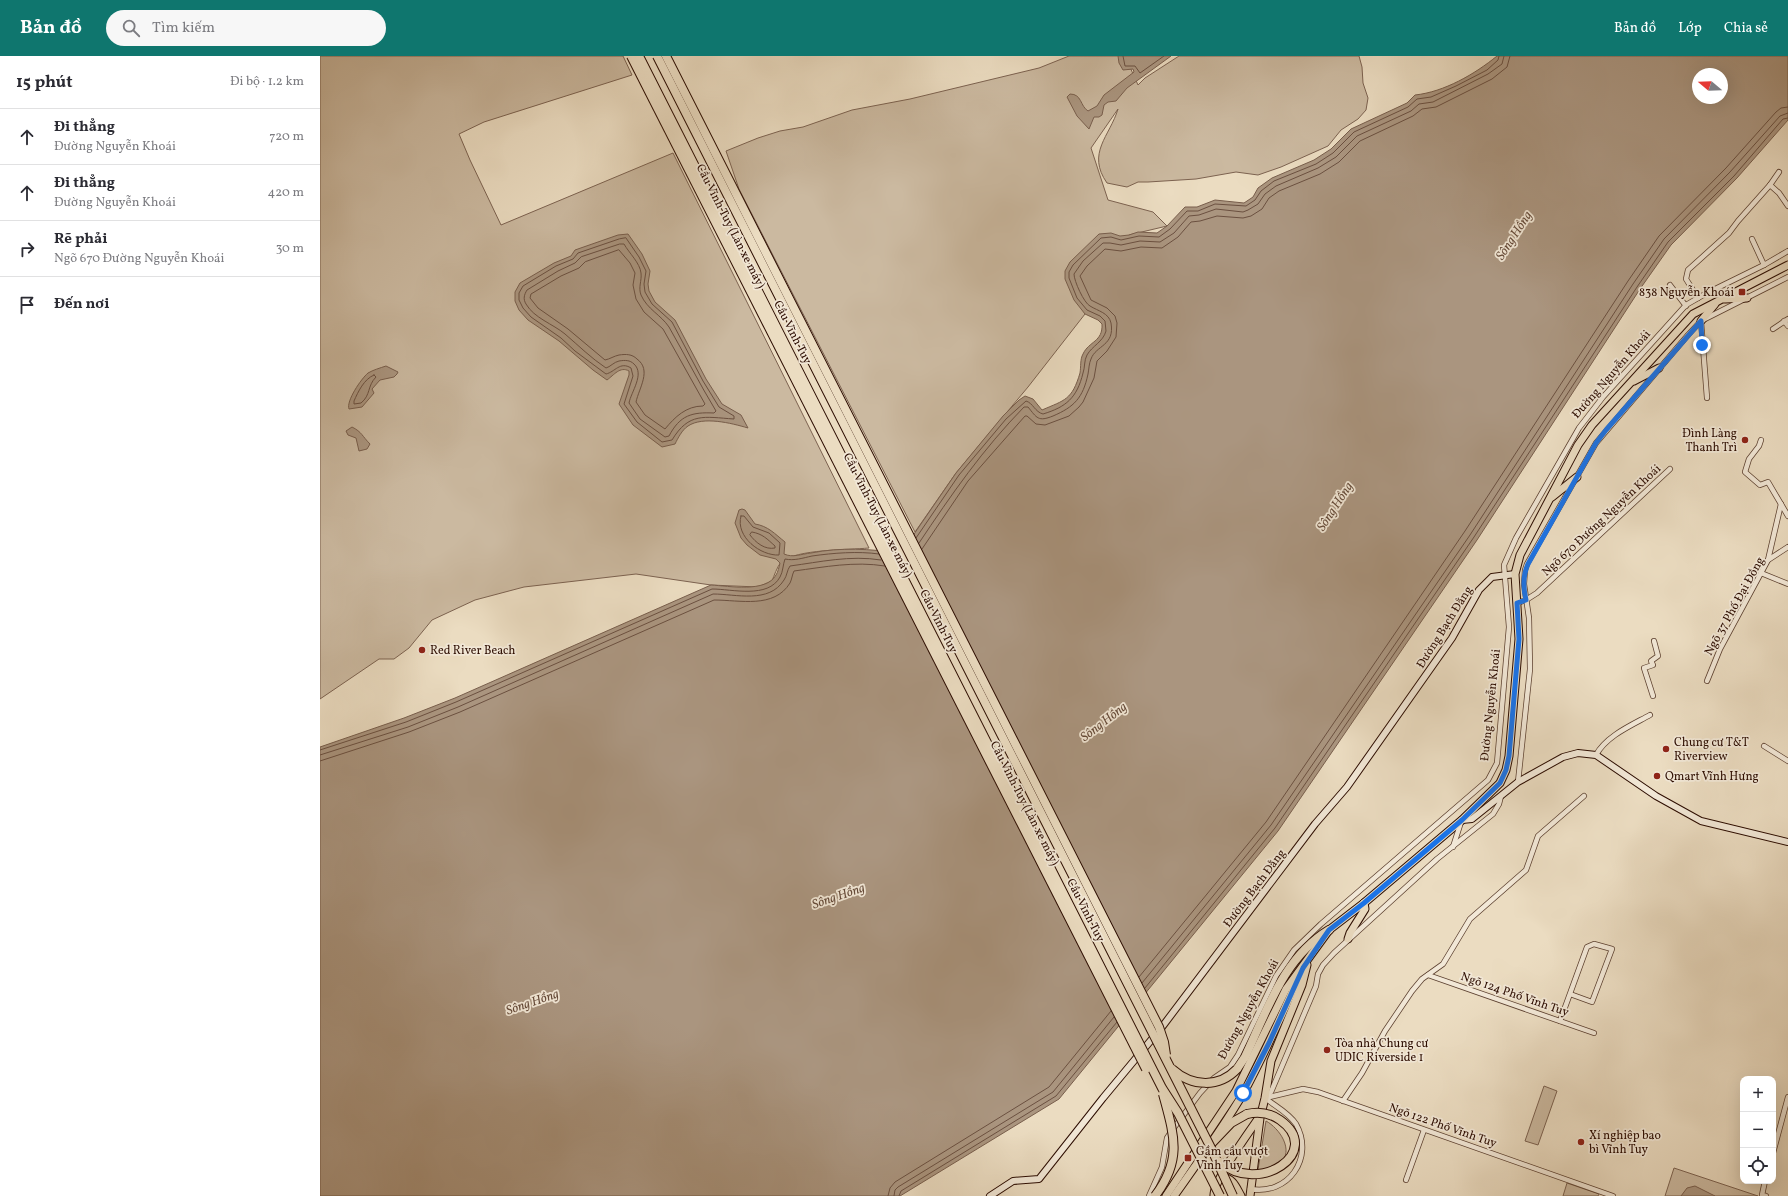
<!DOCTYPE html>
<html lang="vi">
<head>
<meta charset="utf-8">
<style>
  body { margin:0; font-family:Vollkorn,serif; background:#f7f7f7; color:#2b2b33 }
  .controls { position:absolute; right:12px; bottom:12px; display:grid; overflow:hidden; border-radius:8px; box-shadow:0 4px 16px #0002 }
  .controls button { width:36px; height:36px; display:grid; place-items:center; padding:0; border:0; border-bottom:1px solid #e1e1e2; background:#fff; color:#2b2b33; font:20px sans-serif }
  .compass { position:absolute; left:1372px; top:12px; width:36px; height:36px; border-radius:50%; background:#fff; box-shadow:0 4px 16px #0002; rotate:289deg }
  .stop { position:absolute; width:12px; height:12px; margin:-9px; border:3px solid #1a73e8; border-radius:50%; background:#fff }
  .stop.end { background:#1a73e8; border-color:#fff; box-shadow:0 1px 4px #0008 }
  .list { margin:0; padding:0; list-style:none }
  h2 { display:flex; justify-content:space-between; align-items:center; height:52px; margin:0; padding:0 16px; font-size:17px }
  h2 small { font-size:13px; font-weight:400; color:#7c7c81 }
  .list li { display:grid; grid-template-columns:26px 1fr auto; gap:12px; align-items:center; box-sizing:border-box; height:56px; padding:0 16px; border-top:1px solid #e1e1e2 }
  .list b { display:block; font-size:15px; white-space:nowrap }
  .list p { margin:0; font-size:13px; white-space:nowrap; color:#7c7c81 }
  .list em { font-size:13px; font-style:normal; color:#7c7c81 }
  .icon { flex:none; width:22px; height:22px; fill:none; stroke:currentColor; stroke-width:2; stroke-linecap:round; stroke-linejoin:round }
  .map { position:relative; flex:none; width:1468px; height:1140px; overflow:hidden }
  header { display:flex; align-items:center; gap:24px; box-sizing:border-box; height:56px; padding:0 20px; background:#0f766e; color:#fff }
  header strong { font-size:19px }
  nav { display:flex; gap:22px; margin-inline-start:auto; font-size:14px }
  .search { width:280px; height:36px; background:#f7f7f7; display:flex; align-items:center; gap:10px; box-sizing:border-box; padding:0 14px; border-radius:22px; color:#7c7c81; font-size:15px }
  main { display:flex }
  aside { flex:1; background:#fff }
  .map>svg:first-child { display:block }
</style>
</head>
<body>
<header>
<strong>Bản đồ</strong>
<div class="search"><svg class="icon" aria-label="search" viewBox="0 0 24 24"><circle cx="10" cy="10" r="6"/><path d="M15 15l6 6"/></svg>Tìm kiếm</div>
<nav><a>Bản đồ</a><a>Lớp</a><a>Chia sẻ</a></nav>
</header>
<main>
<aside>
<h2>15 phút<small>Đi bộ · 1.2 km</small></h2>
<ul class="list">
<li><svg class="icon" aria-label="ahead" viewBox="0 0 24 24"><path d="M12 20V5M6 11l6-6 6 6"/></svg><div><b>Đi thẳng</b><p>Đường Nguyễn Khoái</p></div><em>720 m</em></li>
<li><svg class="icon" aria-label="ahead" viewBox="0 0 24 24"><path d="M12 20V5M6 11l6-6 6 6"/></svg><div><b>Đi thẳng</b><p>Đường Nguyễn Khoái</p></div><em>420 m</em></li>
<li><svg class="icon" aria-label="right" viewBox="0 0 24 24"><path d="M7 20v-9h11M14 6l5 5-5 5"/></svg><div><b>Rẽ phải</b><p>Ngõ 670 Đường Nguyễn Khoái</p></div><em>30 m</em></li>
<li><svg class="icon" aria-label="arrive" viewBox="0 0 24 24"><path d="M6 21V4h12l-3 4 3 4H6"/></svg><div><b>Đến nơi</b></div></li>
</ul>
</aside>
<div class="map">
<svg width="1468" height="1140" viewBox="0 0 1468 1140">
  <rect width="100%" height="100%" fill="#ebdcc1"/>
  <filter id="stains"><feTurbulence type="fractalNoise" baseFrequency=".005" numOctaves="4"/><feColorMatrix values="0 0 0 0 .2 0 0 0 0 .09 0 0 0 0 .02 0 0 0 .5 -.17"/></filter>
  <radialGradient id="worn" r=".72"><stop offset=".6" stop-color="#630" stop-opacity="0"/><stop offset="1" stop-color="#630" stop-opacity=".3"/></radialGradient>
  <g fill="#cbb9a0" stroke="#7c6250">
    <path d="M0 0H303L312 19 164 66 139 78 150 104 181 169 353 97 549 492C528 494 477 493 461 506 457 511 454 520 452 525L438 531 391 529 316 518 204 531 155 544 112 564 89 592 74 603H59L0 643Z"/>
    <path d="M749 0H805L818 29 825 22 859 0H1039L1042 11 1043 27 1048 42 1046 54 1038 63 1021 74 1008 90 961 111 938 119 916 116 876 123 828 126H818L807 131 787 127C766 97 790 80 798 53L771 92 788 144 833 156 847 170 809 179 782 205 765 258 708 331 636 417 595 476 419 133 406 95 438 82 460 75 483 71 532 54 590 43 719 12Z"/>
    <polygon points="1224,1030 1237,1035 1218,1089 1205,1085"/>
    <path d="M946 1065C959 1072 975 1094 960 1108 955 1113 944 1116 937 1120Z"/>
    <polygon points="1354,1112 1438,1140 1345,1140"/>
    <polygon points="1247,1127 1279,1138 1278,1140 1243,1140"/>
  </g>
  <g fill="#aa957f" stroke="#785e4c" fill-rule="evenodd">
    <path d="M798 0H851L807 32 796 45 788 46 784 49 782 59 779 61H774L769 73 757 60 747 41 750 38C762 38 760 50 768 55L777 50 784 39 814 16 813 13 803 14 799 7Z"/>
    <path d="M1177 0H1468V64L1417 122 1351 189 1320 233 1157 484 958 775 739 1043 580 1140H0V691L84 662 135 642 391 529C409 530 446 537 456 519 458 516 459 511 460 507L456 503 440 499 427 489 421 482 415 467 419 454 422 453 425 454 435 468C448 470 455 478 465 486L464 498C473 502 481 498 491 497 521 491 550 493 581 497L636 417 683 360 699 344 705 340 713 343 722 354C745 344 752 344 760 317 761 311 760 303 763 298 769 285 783 286 782 268L778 264 765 258 754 244 745 223V215L750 206 779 178 791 177 800 180 809 179 818 176 837 177 847 170 865 151H877L895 144 924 147 933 141 938 132 952 122 994 104 1011 93 1031 73 1087 47 1095 39C1124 36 1155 18 1177 0ZM1378 18H1402V42H1378Z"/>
    <path d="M308 178 322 198 330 215 328 228 329 235 335 246 355 264 386 323 402 348 421 359 428 372C411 367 383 360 368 370 362 374 358 382 355 388L342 391 313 369 299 348 309 319V315C300 310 294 319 287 324L273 314 239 285 208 264 199 254 195 245V236L200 227 234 207 251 200 255 194 298 179Z"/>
    <path d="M66 310 78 316 77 318 74 321 60 324 52 333 54 337 42 351 29 353C26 345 41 323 48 317 53 314 60 312 66 310Z"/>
    <path d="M32 371C42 376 42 380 50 388L47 393 39 395 36 382 28 379 26 375Z"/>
    <polygon points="1375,1130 1395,1140 1361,1140 1367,1132"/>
  </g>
  <polygon fill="#ebdcc1" points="591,479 825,941 802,969 560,492 580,495"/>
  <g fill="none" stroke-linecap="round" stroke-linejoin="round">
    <g stroke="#6b5040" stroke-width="1">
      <polyline points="803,0 805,10 815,10 820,17 844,0"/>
      <path d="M306 182 319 201 326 215 324 228 325 236 332 248 352 266 383 325 399 351 414 360V363C384 361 369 356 352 384L342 386 317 366 304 348 313 320 311 312C300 305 295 316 286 318L255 295 241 282 211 261 203 252 199 244V237L203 230 236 210 253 203 258 197 299 183Z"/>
      <path d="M300 188H304C309 197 320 207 321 217 322 225 318 231 321 239 327 253 341 259 349 271 365 299 379 327 396 355L394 357C372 356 360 359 349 380L345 381 320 363 309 347C311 336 325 318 314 308 310 304 305 304 299 305 294 306 290 311 286 312 271 302 259 290 245 278 233 268 214 262 206 248 203 243 204 239 207 234L238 215 255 207 261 201Z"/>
      <path d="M299 194 310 207 315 217 313 229 316 243 324 256 343 273 385 348 383 350C366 350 355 361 345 373L325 359 316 346C319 332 332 314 317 303 312 298 306 298 299 299 294 300 290 303 285 304L248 273 218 252 210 242 211 238 241 220 259 212 265 206Z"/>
      <path d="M54 319 56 321C47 330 51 339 41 347L34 348V345C38 336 44 323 54 319Z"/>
      <path d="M421 460H424L433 471 449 477 460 487 459 499C441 500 415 481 421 460Z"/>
      <path d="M432 476C443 478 447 483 455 490V492C445 494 436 487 430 479Z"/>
      <path d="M596 482 639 419 686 363 706 345C713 347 715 356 723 358 746 351 757 342 763 317 765 312 764 304 767 299 772 290 783 286 786 275L785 265 780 260 767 254 757 242 749 222V216L753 209 781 182 791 181 801 184 819 180 839 181 850 173 867 155H878L895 148 926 150 935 144 941 135 954 125 996 108 1013 97 1034 76 1088 51 1097 43 1111 41 1136 30 1167 14 1178 4 1179 0"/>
      <path d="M599 487C631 439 663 393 704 351H708C717 362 718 366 733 360 754 351 763 342 768 318 769 313 769 307 771 303 776 289 795 290 791 267 789 257 778 255 770 250 764 247 754 225 754 218L763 205 783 187H790L801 189 820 185 840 186 854 177 869 160 879 159 896 153 923 156 928 154 938 148 945 138 956 130 998 112 1016 101 1037 80 1091 55 1099 48 1113 46 1168 18 1182 8 1184 0"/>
      <polyline points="602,493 648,425 705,360 707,360 716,368 725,369 749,360 759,351 763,346 774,322 777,305 787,295 796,281 797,267 795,260 787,252 771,244 760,220 767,210 785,193 801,195 821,191 842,192 858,181 871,166 880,165 897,160 923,162 931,160 942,153 949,142 959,135 1000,118 1019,106 1040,85 1093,60 1102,53 1116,51 1172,23 1187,11 1190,0"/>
      <path d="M0 694 86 666 136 646 392 533C412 533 448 543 460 521 463 516 463 508 465 503 474 505 483 502 492 500 513 497 538 495 559 498"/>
      <path d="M0 699 88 671 138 651 393 538C416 538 449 548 464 524 467 520 467 514 470 510 500 506 530 499 561 504"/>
      <path d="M0 705 89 676 140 656 394 544C420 544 454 553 470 527 472 523 472 519 474 515 505 511 534 505 565 510"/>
      <polyline points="819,921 946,766 1145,475 1308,225 1339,180 1406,112 1456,56 1461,52 1468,51"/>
      <polyline points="822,927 951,769 1150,479 1313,228 1344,183 1410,116 1460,60 1468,57"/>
      <polyline points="825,932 955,772 1154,481 1317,231 1348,186 1414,120 1463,63 1468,62"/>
      <polyline points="568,1140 570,1132 575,1126 729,1031 791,955"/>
      <polyline points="574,1140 575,1134 578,1131 733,1036 794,961"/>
      <polyline points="579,1140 581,1135 736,1040 797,966"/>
    </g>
    <g stroke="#5c4030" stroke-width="6">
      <g id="street">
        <polyline points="1450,129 1459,137 1468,150"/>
        <polyline points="1432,183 1444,209"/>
        <polyline points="1350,229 1366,250"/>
        <polyline points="1378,242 1366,223 1368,214 1409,177 1418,165 1450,129 1459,116"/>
        <polyline points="1381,265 1387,342"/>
        <polyline points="1464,265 1468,270"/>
        <polyline points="1453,273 1468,263"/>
        <polyline points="1441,384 1439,390 1429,403 1425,416 1440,429 1448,426 1468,460"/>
        <polyline points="1448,504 1461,448"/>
        <polyline points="1441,517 1468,528"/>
        <polyline points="1197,547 1206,544 1217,537 1350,413"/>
        <polyline points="1387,625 1400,593 1448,504 1468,491"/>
        <polyline points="1333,640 1324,612 1333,609 1331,605 1338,600 1334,585"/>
        <polyline points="1444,690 1468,705"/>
        <path d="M1276 699C1286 680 1312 669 1330 659"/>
        <polyline points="1198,726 1210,613 1209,562 1204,528 1205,514 1207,508 1276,387 1368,279 1381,265 1468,221"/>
        <polyline points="1133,791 1141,766"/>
        <polyline points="1108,919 1274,977"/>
        <polyline points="1240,965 1267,891 1274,888 1292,893 1272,946 1250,938"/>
        <polyline points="946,1041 951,1036 996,930 998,918 1003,909 1014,897 1117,803 1173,758 1179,748 1181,740"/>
        <polyline points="945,1042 983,1033 998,1036 1293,1140"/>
        <polyline points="1023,1045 1042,1017 1065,975 1092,935 1102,923 1123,908 1150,863 1206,814 1218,780 1264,740"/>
        <polyline points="1453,1097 1468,1041"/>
        <polyline points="1086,1124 1104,1074"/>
        <polyline points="1445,1125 1442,1139 1446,1140"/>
        <path d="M930 1133C968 1140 995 1102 976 1068 969 1057 955 1050 945 1042"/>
        <polyline points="829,1140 842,1111 847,1082 853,1073 880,1037 894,1022 910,1011 918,999 956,920 974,894 1001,868 1168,724 1177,707 1189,571 1184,509 1196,482 1259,372 1283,341 1366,249 1385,238 1444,209 1468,195"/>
      </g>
    </g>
    <g stroke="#2c0c00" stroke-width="8">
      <g id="secondary">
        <polyline points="1142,764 1152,763 1198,726 1243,701 1258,697 1276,699 1336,740 1381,765 1468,786"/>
        <polyline points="670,1140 693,1125 719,1123 783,1042 842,971 995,768 1027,731 1132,582 1159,534 1172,521 1195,518"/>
      </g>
    </g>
    <g stroke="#2c0c00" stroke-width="9">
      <g id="primary">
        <polyline points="1405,243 1427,242"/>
        <polyline points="1381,265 1395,248"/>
        <polyline points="1314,325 1339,312"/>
        <polyline points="1232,441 1257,421"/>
        <polyline points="1028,883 1030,877 1045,853 1044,847"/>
        <path d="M902 1121C913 1122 916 1131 921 1140"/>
        <polyline points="846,1140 916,1035 966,933 1009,874 1044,847 1142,764 1180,727 1186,714 1189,700 1199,583 1195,518 1200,499 1258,389 1272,369 1373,258 1468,209"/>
        <path d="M854 1140C878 1106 903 1072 924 1036 944 999 961 961 978 923"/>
        <path d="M894 1140C892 1127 929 1076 938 1063"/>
        <polyline points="930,1140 940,1062 945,1042 951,1005 982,929 987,909"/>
      </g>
    </g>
    <g stroke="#2c0c00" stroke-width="10">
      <g id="highway">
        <path d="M917 1013 925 1001C947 955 963 902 1009 874"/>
        <polyline points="890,1089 911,1067 927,1058"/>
      </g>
    </g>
    <use href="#street" stroke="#f2e8d7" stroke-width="4.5"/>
    <use href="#secondary" stroke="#f2e8d7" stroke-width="6"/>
    <use href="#primary" stroke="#ebdcc1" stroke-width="7"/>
    <use href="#highway" stroke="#ebdcc1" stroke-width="8"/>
    <g stroke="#2c0c00" stroke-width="10" stroke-linecap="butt">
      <g id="highway-bridge">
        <polyline points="311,0 826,1013"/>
        <polyline points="319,0 842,1032 858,1057 900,1140"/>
        <polyline points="337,0 891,1092 913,1140"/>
        <polyline points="346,0 839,971 844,986 846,999"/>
        <path d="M852 1013C872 1031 899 1032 917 1013"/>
        <path d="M900 1106C938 1140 1005 1096 960 1064 950 1057 939 1055 927 1058"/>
        <path d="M835 1140C863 1103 854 1079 843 1038"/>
      </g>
    </g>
    <use href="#highway-bridge" stroke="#ebdcc1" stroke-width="8"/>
  </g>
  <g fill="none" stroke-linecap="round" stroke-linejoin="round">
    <path stroke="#1a73e8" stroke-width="5" d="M923 1037 949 987 983 912 1009 874 1044 847 1142 764 1180 727 1186 714 1189 700 1199 583 1197 547 1206 544C1203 532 1203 519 1208 508L1276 387 1286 374 1381 265 1382 289"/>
  </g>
  <g fill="#8f2418" stroke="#f2e8d7" stroke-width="1.5">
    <rect x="1418" y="232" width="8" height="8" rx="2"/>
    <circle cx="1425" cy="384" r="4"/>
    <circle cx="102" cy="594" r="4"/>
    <circle cx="1346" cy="693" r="4"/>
    <circle cx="1337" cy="720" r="4"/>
    <circle cx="1007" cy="994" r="4"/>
    <circle cx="1261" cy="1086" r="4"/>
    <rect x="864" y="1098" width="8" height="8" rx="2"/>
  </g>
  <g text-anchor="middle" stroke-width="3.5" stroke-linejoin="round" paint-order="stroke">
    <g font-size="12" fill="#2c0c00" stroke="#f2e8d7">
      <text transform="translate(411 170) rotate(63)" y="4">Cầu Vĩnh Tuy (Làn xe máy)</text>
      <text transform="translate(473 276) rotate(63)" y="4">Cầu Vĩnh Tuy</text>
      <text transform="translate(1291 318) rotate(-49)" y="4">Đường Nguyễn Khoái</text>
      <text transform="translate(558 459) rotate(63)" y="4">Cầu Vĩnh Tuy (Làn xe máy)</text>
      <text transform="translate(1281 464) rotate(-43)" y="4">Ngõ 670 Đường Nguyễn Khoái</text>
      <text transform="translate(1414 550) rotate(-61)" y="4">Ngõ 37 Phố Đại Đồng</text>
      <text transform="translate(619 565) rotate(63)" y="4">Cầu Vĩnh Tuy</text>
      <text transform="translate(1124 571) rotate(-58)" y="4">Đường Bạch Đằng</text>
      <text transform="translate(1170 649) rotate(-84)" y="4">Đường Nguyễn Khoái</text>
      <text transform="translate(705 747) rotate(63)" y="4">Cầu Vĩnh Tuy (Làn xe máy)</text>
      <text transform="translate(934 832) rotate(-53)" y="4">Đường Bạch Đằng</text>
      <text transform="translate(766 854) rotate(63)" y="4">Cầu Vĩnh Tuy</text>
      <text transform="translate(1195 938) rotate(19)" y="4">Ngõ 124 Phố Vĩnh Tuy</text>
      <text transform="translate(928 953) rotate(-61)" y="4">Đường Nguyễn Khoái</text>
      <text transform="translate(1123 1069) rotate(19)" y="4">Ngõ 122 Phố Vĩnh Tuy</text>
    </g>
    <g font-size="12" fill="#2c0c00" stroke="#f2e8d7" text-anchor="start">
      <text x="1414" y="240" text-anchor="end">838 Nguyễn Khoái</text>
      <text x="1417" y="381" text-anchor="end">Đình Làng<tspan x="1417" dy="14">Thanh Trì</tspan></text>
      <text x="110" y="598">Red River Beach</text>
      <text x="1354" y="690">Chung cư T&amp;T<tspan x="1354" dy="14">Riverview</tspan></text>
      <text x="1345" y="724">Qmart Vĩnh Hưng</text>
      <text x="1015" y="991">Tòa nhà Chung cư<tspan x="1015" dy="14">UDIC Riverside 1</tspan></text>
      <text x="1269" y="1083">Xí nghiệp bao<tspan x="1269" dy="14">bì Vĩnh Tuy</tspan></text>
      <text x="876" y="1099">Gầm cầu vượt<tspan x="876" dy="14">Vĩnh Tuy</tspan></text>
    </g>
    <g font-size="13" font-style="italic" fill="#654a39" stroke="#f2e8d7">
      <text transform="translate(1193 179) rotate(-57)" y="5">Sông Hồng</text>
      <text transform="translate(1014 450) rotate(-57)" y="5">Sông Hồng</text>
      <text transform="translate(783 665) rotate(-38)" y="5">Sông Hồng</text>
      <text transform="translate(518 839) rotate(-19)" y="5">Sông Hồng</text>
      <text transform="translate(212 945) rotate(-19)" y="5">Sông Hồng</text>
    </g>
  </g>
  <rect width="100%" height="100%" filter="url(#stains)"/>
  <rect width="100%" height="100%" fill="url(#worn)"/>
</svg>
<div class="controls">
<button>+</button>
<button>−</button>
<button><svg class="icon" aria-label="locate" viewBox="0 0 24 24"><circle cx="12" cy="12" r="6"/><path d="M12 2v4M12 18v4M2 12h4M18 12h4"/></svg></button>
</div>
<svg class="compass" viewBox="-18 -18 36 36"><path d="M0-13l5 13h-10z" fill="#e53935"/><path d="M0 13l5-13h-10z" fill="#7c7c81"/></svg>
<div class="stop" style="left:923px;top:1037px"></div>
<div class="stop end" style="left:1382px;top:289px"></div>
</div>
</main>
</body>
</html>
